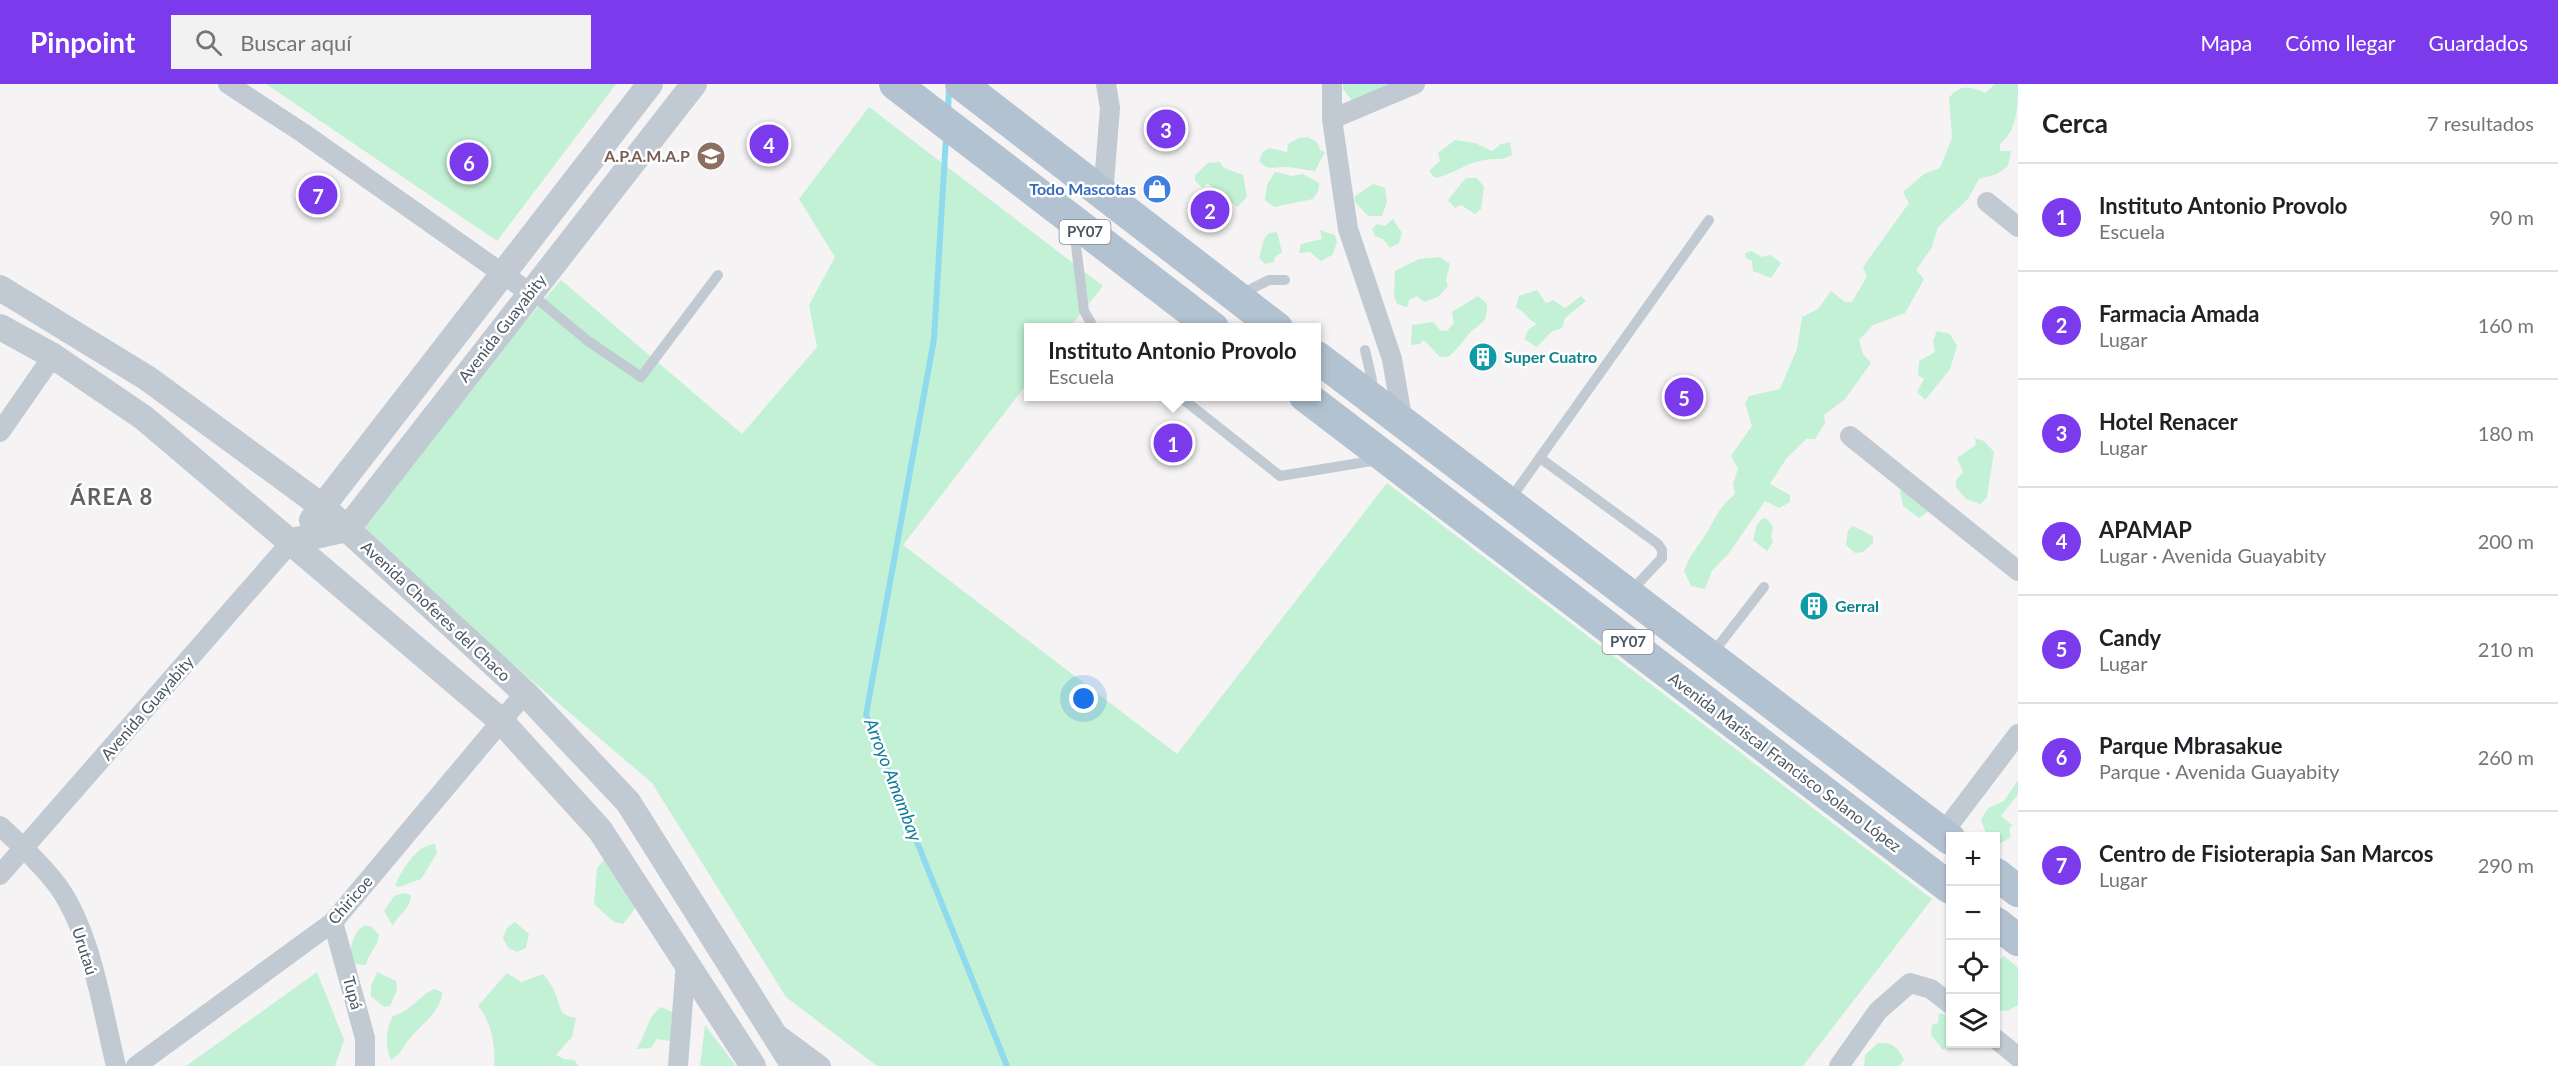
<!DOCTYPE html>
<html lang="es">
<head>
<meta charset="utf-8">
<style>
  body { margin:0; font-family:Lato,sans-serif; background:#f2f2f2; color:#202124 }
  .controls { position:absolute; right:18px; bottom:18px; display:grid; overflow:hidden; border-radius:0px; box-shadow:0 2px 4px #0004 }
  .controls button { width:54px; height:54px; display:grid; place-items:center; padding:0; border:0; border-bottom:2px solid #e0e0e0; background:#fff; color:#202124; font:30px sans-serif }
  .you { position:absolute; left:1084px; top:615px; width:21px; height:21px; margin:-15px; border:4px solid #fff; border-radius:50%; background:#1a73e8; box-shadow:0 0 0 9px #1a73e833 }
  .badge { display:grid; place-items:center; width:39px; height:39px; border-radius:50%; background:#7c3aed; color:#fff; font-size:20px; font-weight:700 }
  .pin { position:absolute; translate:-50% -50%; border:3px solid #fff; box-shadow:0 2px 6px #0006 }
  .popup { position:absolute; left:1024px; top:239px; width:297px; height:78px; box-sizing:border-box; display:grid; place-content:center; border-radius:0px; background:#fff; filter:drop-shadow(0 2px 4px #0005); font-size:20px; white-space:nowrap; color:#757577 }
  .popup b { font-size:22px; color:#202124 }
  .popup::after { content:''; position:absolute; left:50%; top:100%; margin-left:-12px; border:12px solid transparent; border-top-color:#fff }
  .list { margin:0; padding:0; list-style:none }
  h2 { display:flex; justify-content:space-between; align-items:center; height:78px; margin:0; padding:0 24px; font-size:26px }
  h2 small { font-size:20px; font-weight:400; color:#757577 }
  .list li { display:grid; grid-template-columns:39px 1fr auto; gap:18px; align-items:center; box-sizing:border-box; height:108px; padding:0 24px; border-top:2px solid #e0e0e0 }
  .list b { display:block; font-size:22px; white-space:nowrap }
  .list p { margin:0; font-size:20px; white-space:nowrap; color:#757577 }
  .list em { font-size:20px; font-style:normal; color:#757577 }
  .icon { flex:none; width:33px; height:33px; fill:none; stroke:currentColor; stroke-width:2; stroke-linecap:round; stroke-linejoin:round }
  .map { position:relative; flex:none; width:2018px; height:982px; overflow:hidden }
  header { display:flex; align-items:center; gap:36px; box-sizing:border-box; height:84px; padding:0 30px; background:#7c3aed; color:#fff }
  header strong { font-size:28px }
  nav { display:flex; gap:33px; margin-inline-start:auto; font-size:21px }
  .search { width:420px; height:54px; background:#f2f2f2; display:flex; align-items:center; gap:15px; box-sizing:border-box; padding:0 21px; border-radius:0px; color:#757577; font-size:22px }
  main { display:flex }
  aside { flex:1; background:#fff }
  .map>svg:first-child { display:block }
</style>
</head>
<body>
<header>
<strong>Pinpoint</strong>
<div class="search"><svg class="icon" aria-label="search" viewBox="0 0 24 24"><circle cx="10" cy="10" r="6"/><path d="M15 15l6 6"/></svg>Buscar aquí</div>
<nav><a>Mapa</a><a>Cómo llegar</a><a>Guardados</a></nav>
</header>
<main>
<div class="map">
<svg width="2018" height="982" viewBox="0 0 2018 982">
  <rect width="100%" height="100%" fill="#f5f3f3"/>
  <g fill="#c3f1d5">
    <polygon points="266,0 616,0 497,157"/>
    <polygon points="1343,0 1408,0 1356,22 1343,5"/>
    <path d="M1995 0H2018C2018 23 2018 45 2000 60V67H2011L2008 82 1997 90 1979 95 1968 115 1938 143 1931 165 1916 186 1924 195 1905 229 1873 241 1859 256 1863 270 1871 279 1845 315 1824 331 1825 339 1815 355H1806L1786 375 1770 400 1790 411V418L1779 424 1765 417 1729 469 1712 487 1705 505 1691 502 1684 487C1691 468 1700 461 1709 445 1719 427 1719 425 1735 410L1733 400 1738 385 1731 372 1752 342 1745 320 1749 312 1780 305 1797 265 1802 233 1818 225 1831 207 1845 218H1852L1867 192 1863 183 1909 119 1903 108 1924 90 1940 84 1952 54 1949 14C1960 0 1971 2 1985 9Z"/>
    <polygon points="869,23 1103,202 1070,243 1029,244 1029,297 903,461 1177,670 1387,399 1932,815 1803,982 877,982 786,913 652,699 351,442 561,196 742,350 817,263 809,221 835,173 799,115"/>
    <path d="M1308 53 1317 58 1320 66 1325 68 1315 87C1305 86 1295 83 1285 83 1273 82 1269 88 1259 77L1262 69 1269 64 1287 68 1288 60 1299 54Z"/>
    <path d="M1455 56 1475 59 1492 67 1501 60 1510 58 1512 71C1502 77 1496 74 1485 76 1466 78 1453 91 1435 94L1429 87 1440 77 1438 69Z"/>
    <polygon points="1220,78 1224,84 1243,91 1247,113 1237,123 1207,99 1203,104 1195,97 1195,91 1208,79"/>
    <polygon points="1275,88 1292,92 1303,90 1319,99 1318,108 1313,115 1274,123 1265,116 1267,101"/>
    <polygon points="1466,94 1477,94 1484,103 1481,125 1475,130 1461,121 1455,124 1448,116"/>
    <polygon points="1373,100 1385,104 1387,118 1382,132 1368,132 1355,118 1355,112"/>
    <polygon points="1393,135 1402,149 1399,159 1390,164 1383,155 1375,152 1372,145 1377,140 1385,142"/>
    <polygon points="1320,146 1335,151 1337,159 1332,171 1321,177 1310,168 1299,169 1301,160 1322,155"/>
    <polygon points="1277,148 1282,168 1275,173 1274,178 1265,180 1259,174 1264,155 1269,149"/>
    <polygon points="1751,167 1762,173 1770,171 1781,179 1771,194 1753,187 1752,177 1746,174 1745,169"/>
    <polygon points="1440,173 1450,180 1446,196 1448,202 1438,213 1424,218 1417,212 1409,216 1407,223 1397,220 1394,212 1395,187 1419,175"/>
    <path d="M1537 206 1546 219 1553 216 1565 224 1581 212 1586 217 1565 234 1562 244 1551 248 1537 263 1524 255 1529 245 1537 240C1528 236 1525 228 1516 223L1519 212Z"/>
    <path d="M1478 212 1487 220C1487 243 1480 237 1468 251 1461 259 1457 266 1448 273H1440L1424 256 1420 260 1411 261 1412 241 1433 238 1440 246 1447 247 1454 239 1452 228Z"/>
    <polygon points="1937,247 1950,250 1957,262 1950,285 1925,316 1917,308 1924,295 1918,291 1919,277 1935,268 1933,257"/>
    <polygon points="1975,354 1984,357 1994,368 1987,413 1981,420 1966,415 1956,403 1956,396 1963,388 1957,374 1976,361"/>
    <polygon points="1904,402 1934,423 1919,434 1903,422 1900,407"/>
    <polygon points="1763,434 1767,435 1773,443 1771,452 1773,458 1767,467 1753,456 1757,441"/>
    <polygon points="1853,442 1873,452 1873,459 1863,468 1855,469 1846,461 1848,446"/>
    <polygon points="2018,696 2018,710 2001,732 2012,741 2009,745 2011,753 1999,760 1996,759 1996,752 1987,752 1981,736 1988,724 2004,717"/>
    <path d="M435 760 437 769 421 795 399 803 395 801C403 785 416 761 435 760Z"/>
    <polygon points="605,774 636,823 623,840 614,838 594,820 597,785"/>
    <path d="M404 809 411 811C410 826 399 829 393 842L384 827 394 812Z"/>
    <polygon points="515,838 529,850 526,864 517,868 508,864 503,854 507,844"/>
    <path d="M365 841 372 843 379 851C377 865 368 869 366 881L355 880 349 872C352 859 353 848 365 841Z"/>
    <polygon points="1996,872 1999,876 2004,872 2018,884 2018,921 2008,927 1996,926"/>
    <polygon points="317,888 344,956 335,982 186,982"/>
    <polygon points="377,888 396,897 397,906 390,922 384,923 371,912 371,902"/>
    <path d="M507 889 521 898 543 890C548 896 553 903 556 911 561 925 559 931 576 934L572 953 556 971 564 975 574 976 579 982H494C496 963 491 936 478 922Z"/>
    <path d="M434 905 442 908C442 926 424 938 413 951 404 960 402 969 391 976 385 961 385 947 393 932 410 928 419 912 434 905Z"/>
    <path d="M661 923 674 929 671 937C674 944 676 951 669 957L657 955 651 964 636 965C647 950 646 934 661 923Z"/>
    <polygon points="1939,929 1950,932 1952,960 1943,966 1931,951 1932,941 1938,939"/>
    <polygon points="705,941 736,982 700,982"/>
    <path d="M1878 959C1892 958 1898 963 1904 976L1899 982H1864L1865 971Z"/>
  </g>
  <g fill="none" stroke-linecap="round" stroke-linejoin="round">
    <g stroke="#90daee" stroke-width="6">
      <polyline points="948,28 949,2"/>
      <polyline points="946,53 934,255 866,631 1007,982"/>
    </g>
    <g stroke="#c1cad2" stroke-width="10">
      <polyline points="1074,145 1084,227 1094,244"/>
      <polyline points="530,209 588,257 641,293 718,191"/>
      <polyline points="1239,211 1269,196 1285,196"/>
      <polyline points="1365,266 1372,296 1370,307"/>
      <polyline points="1179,312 1280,392 1378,376"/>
      <polyline points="1540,374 1658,460 1662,466 1662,474 1631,507"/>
      <polyline points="1509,417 1709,136"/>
      <polyline points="1712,570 1764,503"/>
    </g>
    <g stroke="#c1cad2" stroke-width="20">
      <polyline points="228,0 303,49 530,209"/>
      <polyline points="1332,0 1332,35 1348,145 1392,275 1403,339"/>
      <polyline points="1332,35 1415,0"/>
      <polyline points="1103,111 1110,24 1106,0"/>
      <polyline points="1987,118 2018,143"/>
      <polyline points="0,348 53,272"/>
      <polyline points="1850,352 2018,487"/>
      <path d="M0 742C20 760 41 780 58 802 92 850 102 925 116 982"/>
      <polyline points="1943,749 2018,650"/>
      <polyline points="0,791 292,457"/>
      <polyline points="333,838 365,954 365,982"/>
      <polyline points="779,951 821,982"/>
      <polyline points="1996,955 2018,973"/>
      <polyline points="136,982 333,838 525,609"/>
      <polyline points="678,982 686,878"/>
      <polyline points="1839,982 1878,927 1910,899 1931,905 1950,920"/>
    </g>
    <g stroke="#c1cad2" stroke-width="26">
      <polyline points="0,204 147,294 323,423 525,609 628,718 794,982"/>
      <polyline points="0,243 53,272 144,334 500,636 600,746 753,982"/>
      <polyline points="312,436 650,0"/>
      <polyline points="292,457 347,445 694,0"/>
    </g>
    <g stroke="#b3c2d1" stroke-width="32">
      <polyline points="895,0 1213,244"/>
      <polyline points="961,0 1277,244"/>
      <polyline points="1317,273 1950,755"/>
      <polyline points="1305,312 1950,804"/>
      <polyline points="1996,790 2018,807"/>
      <polyline points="1996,839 2018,856"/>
    </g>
  </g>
  <defs>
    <g id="school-disc" transform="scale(1.5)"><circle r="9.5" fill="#8d6e63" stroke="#fff"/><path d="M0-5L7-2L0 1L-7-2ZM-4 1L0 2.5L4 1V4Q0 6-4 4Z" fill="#fff"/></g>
    <g id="shop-disc" transform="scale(1.5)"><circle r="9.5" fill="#3f7fe0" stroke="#fff"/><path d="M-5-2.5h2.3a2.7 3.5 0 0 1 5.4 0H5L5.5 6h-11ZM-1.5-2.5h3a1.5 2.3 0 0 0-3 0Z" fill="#fff"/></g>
    <g id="building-disc" transform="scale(1.5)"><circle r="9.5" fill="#0f9aa8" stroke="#fff"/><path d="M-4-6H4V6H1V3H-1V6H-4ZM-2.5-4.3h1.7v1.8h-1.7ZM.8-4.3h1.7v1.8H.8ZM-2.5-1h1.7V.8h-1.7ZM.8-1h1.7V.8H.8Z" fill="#fff"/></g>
  </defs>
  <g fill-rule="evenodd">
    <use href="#school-disc" x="711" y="72"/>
    <use href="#shop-disc" x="1157" y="105"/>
    <use href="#building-disc" x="1483" y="273"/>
    <use href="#building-disc" x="1814" y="522"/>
  </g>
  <g text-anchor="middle" stroke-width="5" stroke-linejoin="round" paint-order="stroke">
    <g fill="#fff" stroke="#808990" stroke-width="1.5">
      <rect x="1059.5" y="136" width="51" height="24" rx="4.5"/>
      <rect x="1602.5" y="546" width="51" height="24" rx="4.5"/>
    </g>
    <g font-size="15" font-weight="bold" fill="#4a5661">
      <text x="1085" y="153">PY07</text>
      <text x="1628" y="563">PY07</text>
    </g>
    <g font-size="16" font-weight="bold" fill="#785e54" stroke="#fff" text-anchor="end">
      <text x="690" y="78">A.P.A.M.A.P</text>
    </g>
    <g font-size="16" font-weight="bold" fill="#366cbe" stroke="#fff" text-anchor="end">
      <text x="1136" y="111">Todo Mascotas</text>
    </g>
    <g font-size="16" fill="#4a5661" stroke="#fff">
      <text transform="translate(502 244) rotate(-52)" y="6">Avenida Guayabity</text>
      <text transform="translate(436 527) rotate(43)" y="6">Avenida Choferes del Chaco</text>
      <text transform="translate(147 624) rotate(-49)" y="6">Avenida Guayabity</text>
      <text transform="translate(1785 678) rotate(37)" y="6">Avenida Mariscal Francisco Solano López</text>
      <text transform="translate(350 816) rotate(-49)" y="6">Chiricoe</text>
      <text transform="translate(85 867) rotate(72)" y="6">Urutaú</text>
      <text transform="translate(353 909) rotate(75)" y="6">Tupá</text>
    </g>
    <g font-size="16" font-weight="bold" fill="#0d838f" stroke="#fff" text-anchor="start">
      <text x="1504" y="279">Super Cuatro</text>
      <text x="1835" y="528">Gerral</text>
    </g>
    <g font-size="18" font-style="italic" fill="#0c7c9b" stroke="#fff">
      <text transform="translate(893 696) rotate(69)" y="6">Arroyo Amambay</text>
    </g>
    <g font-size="22" font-weight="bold" letter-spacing="1.5" fill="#5f6368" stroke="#fff">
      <text x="112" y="421">ÁREA 8</text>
    </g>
  </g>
</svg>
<div class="controls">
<button>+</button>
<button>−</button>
<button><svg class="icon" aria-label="locate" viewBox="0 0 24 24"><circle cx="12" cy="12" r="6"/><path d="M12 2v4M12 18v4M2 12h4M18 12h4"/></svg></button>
<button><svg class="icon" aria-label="layers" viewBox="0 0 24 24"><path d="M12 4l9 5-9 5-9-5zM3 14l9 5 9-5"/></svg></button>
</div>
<div class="you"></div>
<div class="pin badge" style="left:1173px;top:359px">1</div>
<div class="popup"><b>Instituto Antonio Provolo</b>Escuela</div>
<div class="pin badge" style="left:1210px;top:126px">2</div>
<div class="pin badge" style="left:1166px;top:45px">3</div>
<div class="pin badge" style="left:769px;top:60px">4</div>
<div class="pin badge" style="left:1684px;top:313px">5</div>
<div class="pin badge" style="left:469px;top:78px">6</div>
<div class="pin badge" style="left:318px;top:111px">7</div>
</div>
<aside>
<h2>Cerca<small>7 resultados</small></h2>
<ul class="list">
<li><span class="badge">1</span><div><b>Instituto Antonio Provolo</b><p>Escuela</p></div><em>90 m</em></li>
<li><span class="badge">2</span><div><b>Farmacia Amada</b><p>Lugar</p></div><em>160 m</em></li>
<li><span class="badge">3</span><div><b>Hotel Renacer</b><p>Lugar</p></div><em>180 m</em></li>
<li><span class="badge">4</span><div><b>APAMAP</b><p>Lugar · Avenida Guayabity</p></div><em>200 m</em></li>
<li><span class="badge">5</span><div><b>Candy</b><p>Lugar</p></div><em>210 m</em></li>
<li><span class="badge">6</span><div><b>Parque Mbrasakue</b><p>Parque · Avenida Guayabity</p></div><em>260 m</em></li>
<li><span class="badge">7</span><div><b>Centro de Fisioterapia San Marcos</b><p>Lugar</p></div><em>290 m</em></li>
</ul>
</aside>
</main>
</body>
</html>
